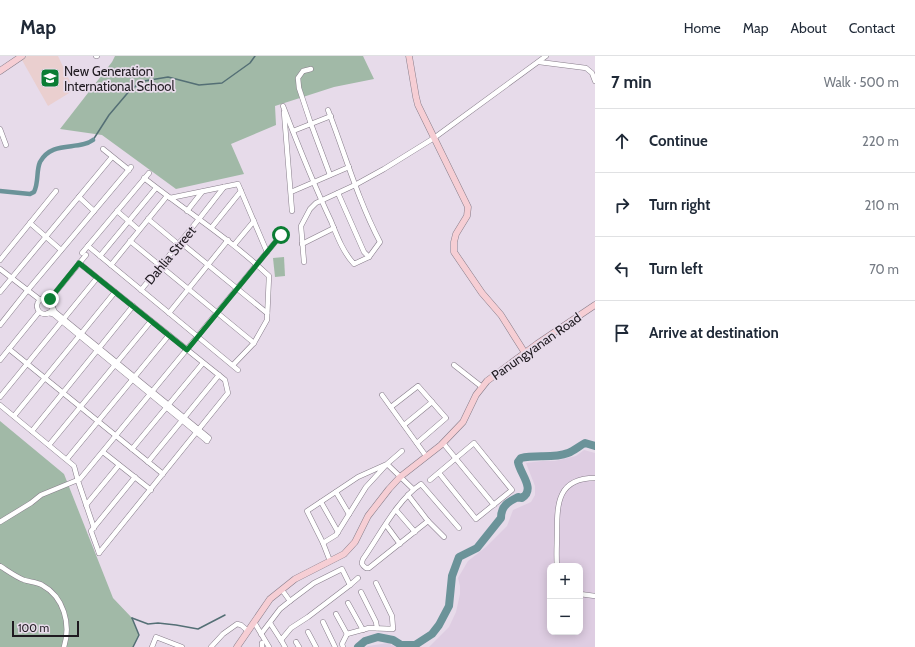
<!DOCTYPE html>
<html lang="en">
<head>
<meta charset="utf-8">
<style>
  body { margin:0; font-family:Cabin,sans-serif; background:#f6f6f7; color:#1f2937 }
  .controls { position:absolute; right:12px; bottom:12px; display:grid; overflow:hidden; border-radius:8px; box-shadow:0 2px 10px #0003 }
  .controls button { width:36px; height:36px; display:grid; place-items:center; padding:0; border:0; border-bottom:1px solid #e0e1e3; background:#fff; color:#1f2937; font:20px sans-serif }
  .scale { position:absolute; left:12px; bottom:10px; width:67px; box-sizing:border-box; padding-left:4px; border:2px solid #1f1a20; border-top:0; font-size:11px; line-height:14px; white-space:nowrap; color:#1f1a20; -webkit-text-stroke:3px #e7dbea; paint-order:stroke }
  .stop { position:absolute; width:12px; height:12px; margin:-9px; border:3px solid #0c7d34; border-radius:50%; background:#fff }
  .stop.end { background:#0c7d34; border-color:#fff; box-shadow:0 1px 4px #0008 }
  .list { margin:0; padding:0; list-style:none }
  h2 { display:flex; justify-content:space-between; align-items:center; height:52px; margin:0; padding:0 16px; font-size:17px }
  h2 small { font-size:13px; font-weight:400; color:#747a83 }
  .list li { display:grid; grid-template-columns:26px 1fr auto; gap:12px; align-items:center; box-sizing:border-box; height:64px; padding:0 16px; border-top:1px solid #e0e1e3 }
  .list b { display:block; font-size:15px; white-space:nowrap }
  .list em { font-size:13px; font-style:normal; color:#747a83 }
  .icon { flex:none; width:22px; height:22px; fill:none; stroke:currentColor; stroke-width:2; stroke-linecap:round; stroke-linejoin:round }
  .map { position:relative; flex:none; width:595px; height:591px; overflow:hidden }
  header { display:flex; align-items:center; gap:24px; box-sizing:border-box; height:56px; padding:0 20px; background:#fff; border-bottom:1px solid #e0e1e3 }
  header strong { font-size:19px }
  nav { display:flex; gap:22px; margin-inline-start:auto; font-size:14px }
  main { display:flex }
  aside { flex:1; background:#fff }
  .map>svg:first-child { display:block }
</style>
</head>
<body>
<header>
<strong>Map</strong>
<nav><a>Home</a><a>Map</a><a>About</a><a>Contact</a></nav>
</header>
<main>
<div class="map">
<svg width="595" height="591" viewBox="0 0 595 591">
  <rect width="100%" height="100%" fill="#e7dbea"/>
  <g fill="#decde2" fill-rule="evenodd">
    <path d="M584 394 595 397V591H429L449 571 456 556 460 538V530L458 522 468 505 486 491 507 470 513 454 531 446 535 439V430L526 407 542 405H555L576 400ZM550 510H580V576H550Z"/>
    <polygon points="388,587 396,591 366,591 368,590"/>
  </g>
  <polygon fill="#eacfcf" points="27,0 58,0 74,34 48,50 22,4"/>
  <g fill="#a1b9a7">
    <polygon points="115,0 363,0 374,23 334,31 275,50 276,69 231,88 244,118 176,133 102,79 60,73 112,6"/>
    <polygon points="284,201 285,220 275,221 273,202"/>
    <polygon points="0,365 64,418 113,542 132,562 139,579 133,591 0,591"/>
  </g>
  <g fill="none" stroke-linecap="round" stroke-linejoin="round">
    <g stroke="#546f75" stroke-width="1.5">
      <polyline points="93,84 109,59 131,33 144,25 168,21 199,29 222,27 250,7 255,0"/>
      <polyline points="132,562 148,568 158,567 176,569 198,573 225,559"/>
      <polyline points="132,562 139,579 133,591"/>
    </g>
    <path stroke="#6b9399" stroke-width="4.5" d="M0 135 30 138 34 136C39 126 36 115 40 106 52 84 78 95 93 84"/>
    <path stroke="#6b9399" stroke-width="8" d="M358 591 365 585 378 581 393 584 401 589H415L432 578 439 569 449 550 452 520 459 501 477 492 501 462C501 450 508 446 518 441L522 442C536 433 520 418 518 406L521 402C536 398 553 403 568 397 574 395 579 390 585 387L595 390"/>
    <g stroke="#877d8a" stroke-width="5.5">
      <g id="street">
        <polyline points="96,0 97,0"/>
        <polyline points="539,6 586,12 592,17 595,25"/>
        <polyline points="311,13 303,15 298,22 299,32 311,68 330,119"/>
        <path d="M283 50C298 89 313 127 331 165 337 180 343 196 354 208L369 201 380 186C358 144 345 98 328 54"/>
        <polyline points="284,56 292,155"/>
        <polyline points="0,73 6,89"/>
        <polyline points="293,75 331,60"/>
        <polyline points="103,93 129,114"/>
        <path d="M144 122C186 155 230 183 269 220L267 264 254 287 233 309"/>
        <polyline points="291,136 349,111"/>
        <polyline points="338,137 364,196 369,201"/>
        <polyline points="79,141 94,155"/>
        <polyline points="170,142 238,128 267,196"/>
        <polyline points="117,155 139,174"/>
        <polyline points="187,155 202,136"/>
        <polyline points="148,163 178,188"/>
        <polyline points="30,167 61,194"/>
        <polyline points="212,171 241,135"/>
        <polyline points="130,185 254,287"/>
        <polyline points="180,186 267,257"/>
        <polyline points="302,188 334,172"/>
        <polyline points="234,189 254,165"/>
        <polyline points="88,190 238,314"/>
        <polyline points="82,197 149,117"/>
        <polyline points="100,200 156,132"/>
        <polyline points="0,204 56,135"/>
        <polyline points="304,206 301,170 310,153 316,147 355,129 384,113 434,82 546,0"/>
        <polyline points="79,207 225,324 228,337 99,497"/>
        <polyline points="111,209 167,140"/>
        <polyline points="0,213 39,243"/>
        <polyline points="141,234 199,163 224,131"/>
        <polyline points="0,236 112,101"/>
        <circle cx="45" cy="250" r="8"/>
        <polyline points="50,243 86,199"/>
        <polyline points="53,252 55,256 209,382 207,385"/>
        <polyline points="48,257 53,258 207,385"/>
        <polyline points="169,257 228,184"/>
        <polyline points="0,269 27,235 131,111"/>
        <polyline points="9,293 163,418"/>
        <polyline points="0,304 39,256"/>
        <polyline points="454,309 482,331"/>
        <polyline points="382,339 426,400"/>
        <polyline points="0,341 97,222"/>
        <polyline points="0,349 74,410 78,425 94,472"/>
        <polyline points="391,351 418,330 446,362 417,387"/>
        <polyline points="14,360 115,236"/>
        <polyline points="404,369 432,346"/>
        <polyline points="32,375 133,250"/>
        <polyline points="443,387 494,449"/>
        <polyline points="49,389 151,265"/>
        <polyline points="132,393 203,307"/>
        <polyline points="402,395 387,408 366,431 336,479 323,487 307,455 358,421 387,408 413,433"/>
        <polyline points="103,396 151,434"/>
        <polyline points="67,403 169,279"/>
        <polyline points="148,406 219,319"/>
        <polyline points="430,424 474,387 512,434 476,463 439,417"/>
        <polyline points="336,436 349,458"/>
        <polyline points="408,439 428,465 444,481"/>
        <polyline points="321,446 338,476"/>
        <polyline points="86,449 119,409"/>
        <polyline points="396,454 415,476"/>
        <path d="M428 465 369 512H366C362 509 361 508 363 503 380 479 397 444 421 428L459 472"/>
        <polyline points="0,466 31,447 41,439 80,423 281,179"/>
        <polyline points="386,469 400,488"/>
        <polyline points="323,487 330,505"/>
        <polyline points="99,497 91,475 135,421"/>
        <path d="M0 510C8 515 16 521 24 524 30 526 37 526 42 529 64 541 71 568 64 591"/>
        <path d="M557 510C556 499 557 487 557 476 557 447 558 422 595 422"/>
        <polyline points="282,534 290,545"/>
        <polyline points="361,536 376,566 377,572"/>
        <polyline points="580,538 595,540"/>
        <polyline points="348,547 363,574"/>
        <polyline points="336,558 347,578"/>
        <polyline points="254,566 269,591"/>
        <polyline points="323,566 335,591"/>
        <polyline points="270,567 281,584 291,572 308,561 350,529"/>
        <polyline points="308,576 316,591"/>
        <polyline points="261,578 280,553 290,545 314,527 342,513 350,529 358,522"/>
        <polyline points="281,584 285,591"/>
        <polyline points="296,586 299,591"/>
        <polyline points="262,587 262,591"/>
        <polyline points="152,591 156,581 182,591"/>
        <polyline points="211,591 223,578 237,568 241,569 248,575"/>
        <polyline points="343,591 342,588 347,578 369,572 393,573 392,560 376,527"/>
      </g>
    </g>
    <g stroke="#877d8a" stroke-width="7">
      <g id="secondary">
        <polyline points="409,0 416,41 418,49 468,151 467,160 456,178 454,186 454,196 482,237 501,259 525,297"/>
        <polyline points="0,15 22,0"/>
        <polyline points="237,591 270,543 295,523 344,498 355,486 368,460 389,433 400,421 441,389 463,366 476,339 487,325 537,288 595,249"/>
      </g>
    </g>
    <use href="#street" stroke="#fff" stroke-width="4.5"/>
    <use href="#secondary" stroke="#f6ced4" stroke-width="6"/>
  </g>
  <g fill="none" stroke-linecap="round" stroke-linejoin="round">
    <polyline stroke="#0c7d34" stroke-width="5" points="50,243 79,207 187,294 281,179"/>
  </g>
  <defs>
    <g id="school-square" transform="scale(1)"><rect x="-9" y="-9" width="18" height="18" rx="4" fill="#0c7d34" stroke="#e7dbea"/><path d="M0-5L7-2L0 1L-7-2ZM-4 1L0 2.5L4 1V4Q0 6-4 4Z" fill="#fff"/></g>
  </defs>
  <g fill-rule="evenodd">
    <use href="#school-square" x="50" y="22"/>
  </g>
  <g text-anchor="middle" stroke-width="3.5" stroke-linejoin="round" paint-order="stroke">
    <g font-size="13" fill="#1f1a20" stroke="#e7dbea" text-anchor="start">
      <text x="64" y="20">New Generation<tspan x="64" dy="15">International School</tspan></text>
    </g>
    <g font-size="13" fill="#1f1a20" stroke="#e7dbea">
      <text transform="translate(170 199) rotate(-50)" y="5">Dahlia Street</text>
      <text transform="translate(536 290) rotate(-35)" y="5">Panungyanan Road</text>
    </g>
  </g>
</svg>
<div class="controls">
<button>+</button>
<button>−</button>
</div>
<div class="scale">100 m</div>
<div class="stop" style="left:281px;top:179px"></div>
<div class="stop end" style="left:50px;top:243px"></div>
</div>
<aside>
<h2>7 min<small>Walk · 500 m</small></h2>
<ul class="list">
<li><svg class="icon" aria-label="ahead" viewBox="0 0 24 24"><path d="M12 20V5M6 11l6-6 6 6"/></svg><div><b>Continue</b></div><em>220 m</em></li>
<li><svg class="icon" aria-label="right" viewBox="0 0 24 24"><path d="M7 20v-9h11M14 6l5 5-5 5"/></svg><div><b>Turn right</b></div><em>210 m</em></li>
<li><svg class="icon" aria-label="left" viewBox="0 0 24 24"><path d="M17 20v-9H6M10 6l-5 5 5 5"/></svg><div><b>Turn left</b></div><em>70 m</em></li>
<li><svg class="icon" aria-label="arrive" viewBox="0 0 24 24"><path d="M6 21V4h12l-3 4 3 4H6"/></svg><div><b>Arrive at destination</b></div></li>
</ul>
</aside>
</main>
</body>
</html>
